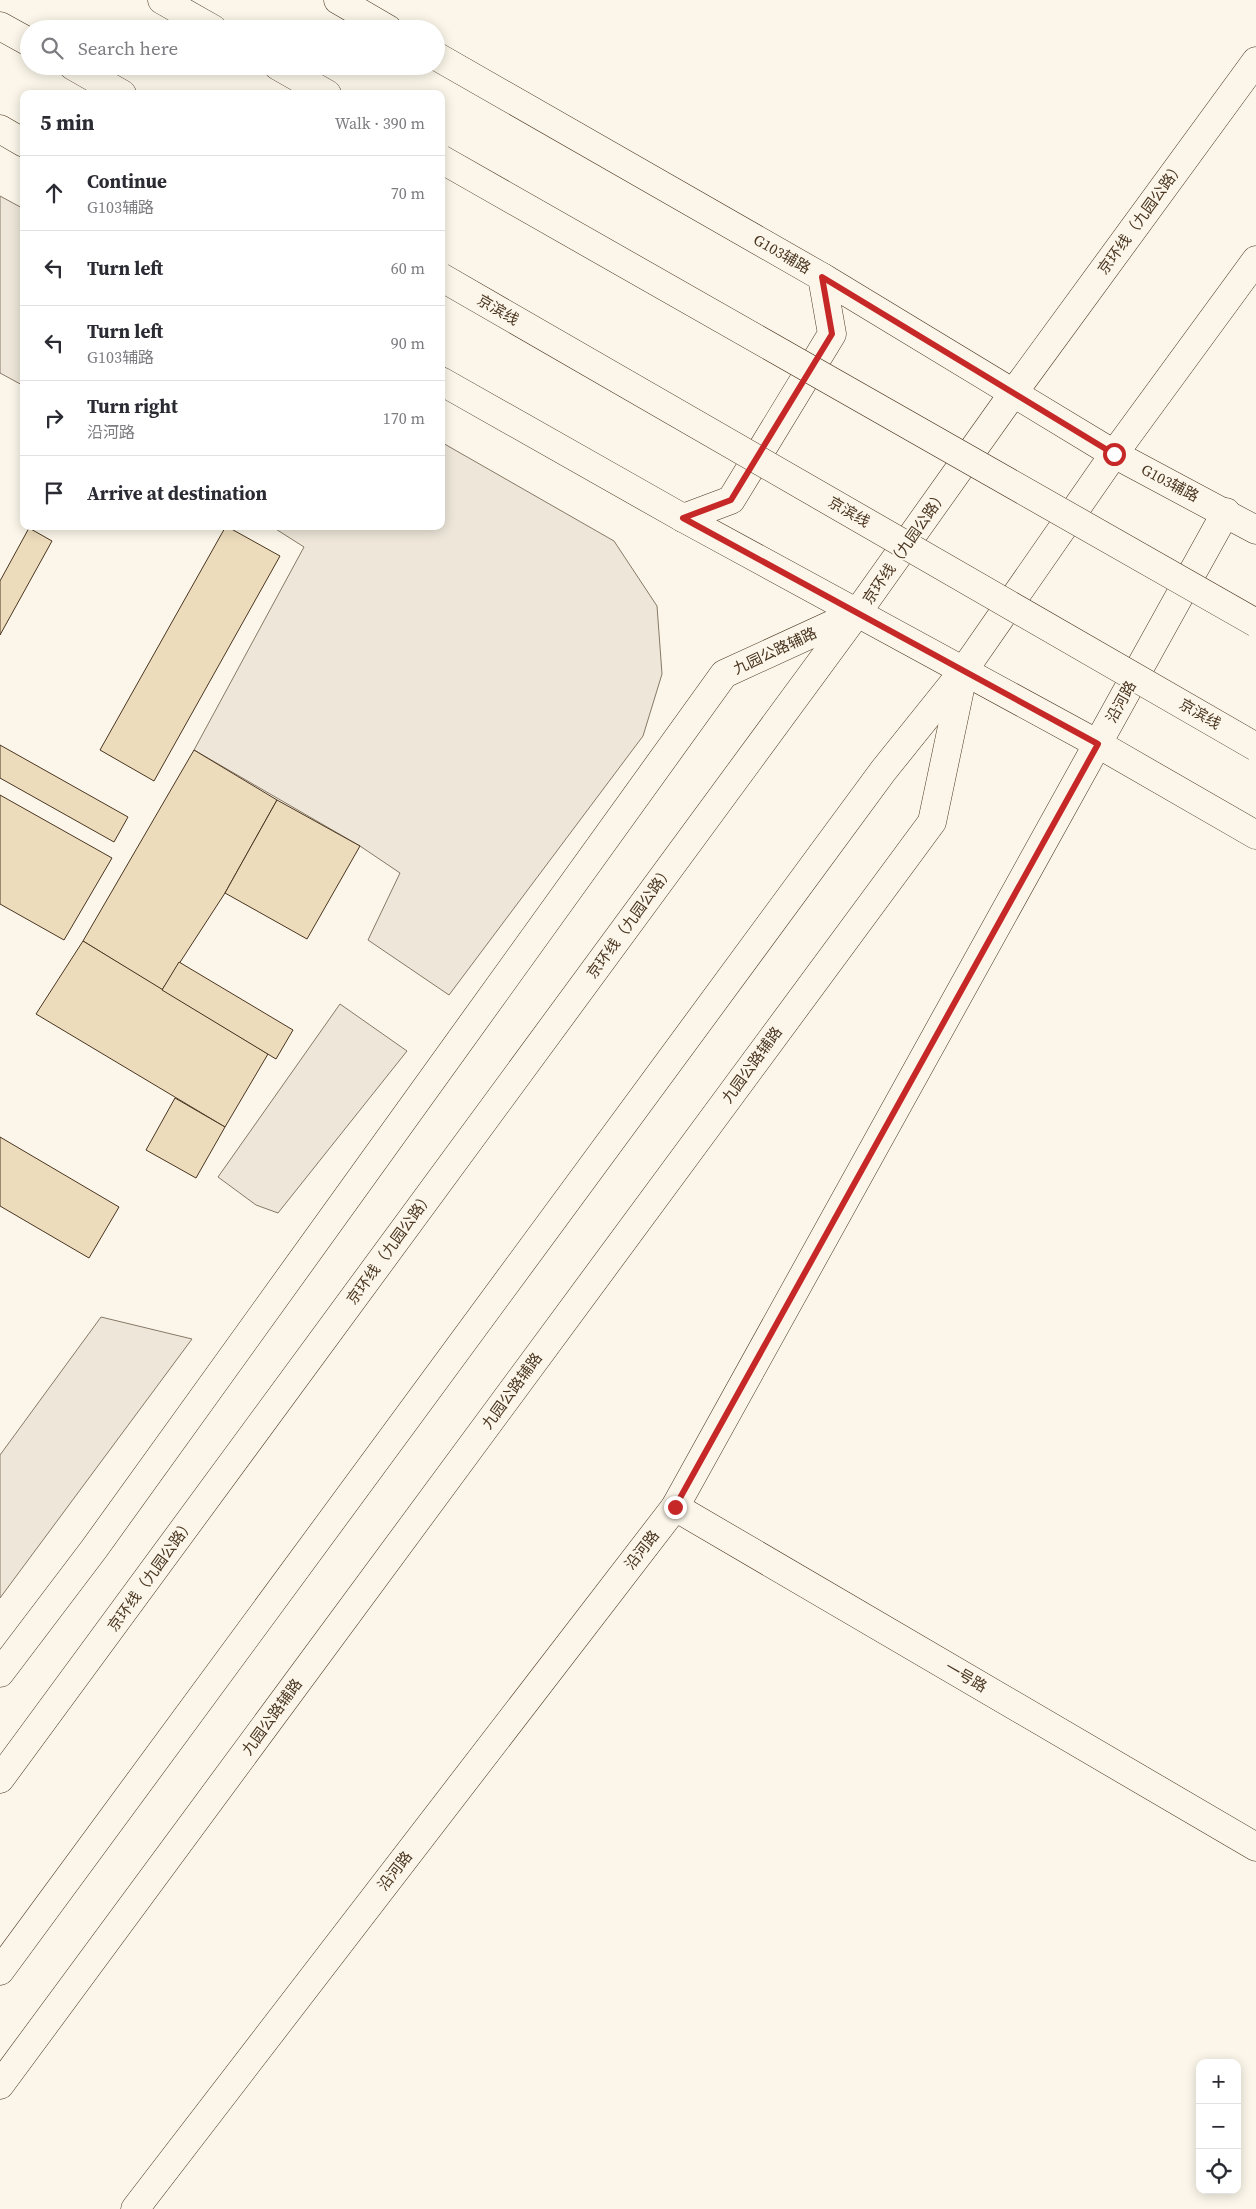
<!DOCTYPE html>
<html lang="en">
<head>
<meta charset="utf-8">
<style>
  body { margin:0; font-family:"Source Serif 4","Noto Sans SC",serif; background:#f2f2f3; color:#2b2b33 }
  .controls { position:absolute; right:15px; bottom:15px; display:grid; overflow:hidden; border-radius:10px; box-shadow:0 2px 12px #0003 }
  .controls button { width:45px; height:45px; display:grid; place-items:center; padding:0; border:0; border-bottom:1px solid #e1e1e2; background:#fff; color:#2b2b33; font:25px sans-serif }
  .stop { position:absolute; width:15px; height:15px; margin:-11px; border:4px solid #c62828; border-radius:50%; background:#fff }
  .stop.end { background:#c62828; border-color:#fff; box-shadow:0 1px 5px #0008 }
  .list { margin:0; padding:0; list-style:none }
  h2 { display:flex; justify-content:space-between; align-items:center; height:65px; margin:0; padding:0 20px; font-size:21px }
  h2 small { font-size:16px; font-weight:400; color:#7c7c81 }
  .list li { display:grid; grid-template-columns:32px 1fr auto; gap:15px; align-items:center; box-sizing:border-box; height:75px; padding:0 20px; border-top:1px solid #e1e1e2 }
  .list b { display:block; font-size:19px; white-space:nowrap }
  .list p { margin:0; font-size:16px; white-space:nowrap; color:#7c7c81 }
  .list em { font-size:16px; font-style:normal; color:#7c7c81 }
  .icon { flex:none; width:28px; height:28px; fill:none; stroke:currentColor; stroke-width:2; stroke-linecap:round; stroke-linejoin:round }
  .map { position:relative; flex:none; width:1256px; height:2209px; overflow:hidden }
  .search { position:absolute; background:#fff; box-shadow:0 2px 12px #0003; left:20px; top:20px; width:425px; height:55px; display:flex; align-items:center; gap:12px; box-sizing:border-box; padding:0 18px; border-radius:28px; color:#7c7c81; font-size:19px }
  .panel { position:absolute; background:#fff; box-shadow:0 2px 12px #0003; left:20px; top:90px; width:425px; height:440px; border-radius:10px }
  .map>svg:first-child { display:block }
</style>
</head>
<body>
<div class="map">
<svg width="1256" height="2209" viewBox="0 0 1256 2209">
  <rect width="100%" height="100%" fill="#fbf6e9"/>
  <g fill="#ede6d9" stroke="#887966">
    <polygon points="0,196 24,209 24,386 0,373"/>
    <polygon points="441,442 614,541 657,606 662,674 643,736 449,995 368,940 400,873 360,846 194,750 304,547 271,526 441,526"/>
    <polygon points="340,1004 407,1051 278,1213 256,1205 218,1177"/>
    <polygon points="101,1317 192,1339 0,1598 0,1455"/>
  </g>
  <g fill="#ecdcbc" stroke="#4a3520">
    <polygon points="226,526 280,556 154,781 100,750"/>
    <polygon points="29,528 52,541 0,635 0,581"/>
    <polygon points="0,745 128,817 114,842 0,778"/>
    <polygon points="194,750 277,800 225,893 162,990 83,941"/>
    <polygon points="0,795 112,858 64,940 0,904"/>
    <polygon points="277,800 360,846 307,939 225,893"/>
    <polygon points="83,941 268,1054 225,1127 36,1014"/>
    <polygon points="179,962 293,1030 276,1059 162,990"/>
    <polygon points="175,1098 225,1127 196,1178 146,1150"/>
    <polygon points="0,1137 119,1207 89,1258 0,1206"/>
  </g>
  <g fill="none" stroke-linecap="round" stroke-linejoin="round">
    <g stroke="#4a3520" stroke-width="29">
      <g id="street">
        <polyline points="675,1507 1256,1847"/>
        <polyline points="135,2209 675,1507 1226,512"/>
      </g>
    </g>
    <g stroke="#4a3520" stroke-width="29">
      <g id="secondary">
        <polyline points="338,0 388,29"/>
        <polyline points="436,56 822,277 1114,454 1256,530"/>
        <polyline points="0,129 24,143"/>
        <polyline points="441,381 683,518 1098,744 1256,835"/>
        <polyline points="683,518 731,500 832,334 822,277"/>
        <polyline points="0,1673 94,1549 724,674 857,613"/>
        <polyline points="0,2085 932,822 964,670"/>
      </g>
    </g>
    <g stroke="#4a3520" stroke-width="29">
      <g id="highway">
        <polyline points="162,0 213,29"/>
        <polyline points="0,26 29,42"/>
        <polyline points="73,66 122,94"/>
        <polyline points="278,66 327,94"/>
        <polyline points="0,1779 857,613 1014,392 1256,61"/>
        <polyline points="0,1971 883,771 964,670 1114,454 1256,260"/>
      </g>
    </g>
    <use href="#street" stroke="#fbf6e9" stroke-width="28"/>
    <use href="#secondary" stroke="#fbf6e9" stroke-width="28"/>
    <use href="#highway" stroke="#fbf6e9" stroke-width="28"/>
    <g stroke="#4a3520" stroke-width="29" stroke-linecap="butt">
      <g id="highway-bridge">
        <polyline points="441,159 1256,623"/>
        <polyline points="441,277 1256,747"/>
      </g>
    </g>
    <use href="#highway-bridge" stroke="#fbf6e9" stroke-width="28"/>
  </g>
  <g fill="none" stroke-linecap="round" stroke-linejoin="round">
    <polyline stroke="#c62828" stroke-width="6" points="675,1507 1098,744 683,518 731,500 832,334 822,277 1114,454"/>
  </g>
  <g text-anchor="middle" stroke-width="4" stroke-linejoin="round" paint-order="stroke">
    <g font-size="15" fill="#4a3520" stroke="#fbf6e9">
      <text transform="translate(1141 218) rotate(-54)" y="5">京环线（九园公路）</text>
      <text transform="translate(782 254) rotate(30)" y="5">G103辅路</text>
      <text transform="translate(498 310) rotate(30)" y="5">京滨线</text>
      <text transform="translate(1170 483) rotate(28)" y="5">G103辅路</text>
      <text transform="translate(849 512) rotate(30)" y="5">京滨线</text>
      <text transform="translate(905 547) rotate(-55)" y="5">京环线（九园公路）</text>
      <text transform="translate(775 651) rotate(-25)" y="5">九园公路辅路</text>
      <text transform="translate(1121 702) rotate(-61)" y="5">沿河路</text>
      <text transform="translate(1200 714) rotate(30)" y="5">京滨线</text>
      <text transform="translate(630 922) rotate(-54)" y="5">京环线（九园公路）</text>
      <text transform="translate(752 1065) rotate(-54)" y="5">九园公路辅路</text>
      <text transform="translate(390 1248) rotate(-54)" y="5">京环线（九园公路）</text>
      <text transform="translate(512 1391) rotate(-54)" y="5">九园公路辅路</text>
      <text transform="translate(642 1550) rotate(-52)" y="5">沿河路</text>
      <text transform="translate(151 1575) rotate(-54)" y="5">京环线（九园公路）</text>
      <text transform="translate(966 1677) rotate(30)" y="5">一号路</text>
      <text transform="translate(272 1717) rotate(-54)" y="5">九园公路辅路</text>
      <text transform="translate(395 1871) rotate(-52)" y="5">沿河路</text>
    </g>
  </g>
</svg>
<div class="controls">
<button>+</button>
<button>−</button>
<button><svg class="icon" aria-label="locate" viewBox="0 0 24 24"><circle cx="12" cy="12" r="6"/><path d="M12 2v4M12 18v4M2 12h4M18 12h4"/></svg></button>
</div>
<div class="stop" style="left:1114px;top:454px"></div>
<div class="stop end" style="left:675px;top:1507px"></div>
<div class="search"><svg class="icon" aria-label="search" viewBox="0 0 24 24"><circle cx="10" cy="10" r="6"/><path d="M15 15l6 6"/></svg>Search here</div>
<section class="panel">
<h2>5 min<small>Walk · 390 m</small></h2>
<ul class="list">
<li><svg class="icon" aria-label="ahead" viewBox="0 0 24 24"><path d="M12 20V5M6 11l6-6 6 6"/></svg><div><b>Continue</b><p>G103辅路</p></div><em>70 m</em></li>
<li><svg class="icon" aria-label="left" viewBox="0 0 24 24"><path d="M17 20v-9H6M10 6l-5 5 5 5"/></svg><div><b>Turn left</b></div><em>60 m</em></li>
<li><svg class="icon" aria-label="left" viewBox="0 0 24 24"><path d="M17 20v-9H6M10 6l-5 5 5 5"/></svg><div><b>Turn left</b><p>G103辅路</p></div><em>90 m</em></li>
<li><svg class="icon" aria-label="right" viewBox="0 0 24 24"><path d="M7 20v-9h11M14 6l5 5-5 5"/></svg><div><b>Turn right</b><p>沿河路</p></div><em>170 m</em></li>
<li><svg class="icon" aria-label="arrive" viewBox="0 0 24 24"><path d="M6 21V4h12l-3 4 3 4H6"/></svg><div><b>Arrive at destination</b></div></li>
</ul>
</section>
</div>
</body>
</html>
